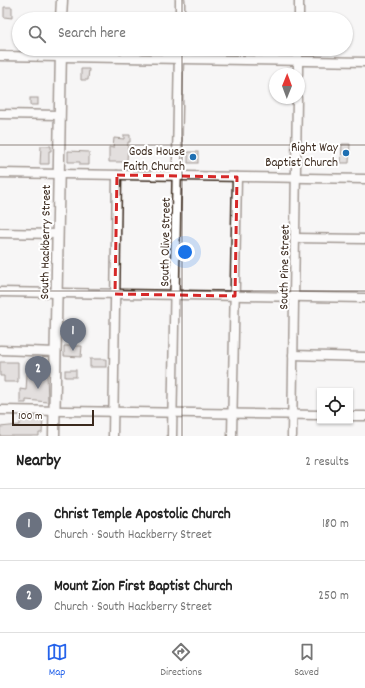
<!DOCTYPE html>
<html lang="en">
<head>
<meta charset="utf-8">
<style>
  body { margin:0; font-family:Dekko,sans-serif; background:#f2f2f2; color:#222 }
  .controls { position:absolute; right:12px; bottom:12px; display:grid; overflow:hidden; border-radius:0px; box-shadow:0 1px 3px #0004 }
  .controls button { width:36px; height:36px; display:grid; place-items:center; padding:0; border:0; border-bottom:1px solid #e0e0e0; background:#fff; color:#222; font:20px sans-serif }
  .compass { position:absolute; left:269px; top:68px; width:36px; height:36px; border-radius:50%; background:#fff; box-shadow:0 1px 3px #0004; rotate:1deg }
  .scale { position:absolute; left:12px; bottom:10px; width:82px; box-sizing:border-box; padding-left:4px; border:2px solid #3b2a1e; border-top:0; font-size:11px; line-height:14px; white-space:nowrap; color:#3b2a1e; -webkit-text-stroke:3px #fff; paint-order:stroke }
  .you { position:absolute; left:185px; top:252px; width:14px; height:14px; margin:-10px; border:3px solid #fff; border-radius:50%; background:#1a73e8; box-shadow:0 0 0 6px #1a73e833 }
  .badge { display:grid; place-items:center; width:26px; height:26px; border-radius:50%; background:#2563eb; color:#fff; font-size:13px; font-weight:700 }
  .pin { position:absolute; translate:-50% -33px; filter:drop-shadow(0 1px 2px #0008) }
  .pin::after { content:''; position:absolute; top:21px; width:14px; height:12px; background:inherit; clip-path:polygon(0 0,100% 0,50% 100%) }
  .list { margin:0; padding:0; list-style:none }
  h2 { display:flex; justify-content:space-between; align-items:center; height:52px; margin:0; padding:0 16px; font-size:17px }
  h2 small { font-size:13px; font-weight:400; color:#767676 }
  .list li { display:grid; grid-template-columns:26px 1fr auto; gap:12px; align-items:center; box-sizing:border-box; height:72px; padding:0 16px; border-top:1px solid #e0e0e0 }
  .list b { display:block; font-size:15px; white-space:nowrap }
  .list p { margin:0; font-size:13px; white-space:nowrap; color:#767676 }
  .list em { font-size:13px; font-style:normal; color:#767676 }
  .icon { flex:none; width:22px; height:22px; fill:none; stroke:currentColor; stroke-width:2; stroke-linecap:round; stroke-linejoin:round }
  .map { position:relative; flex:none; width:365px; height:436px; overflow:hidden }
  .search { position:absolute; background:#fff; box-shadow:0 1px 3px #0004; left:12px; right:12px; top:12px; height:44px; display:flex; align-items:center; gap:10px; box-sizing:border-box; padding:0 14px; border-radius:22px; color:#767676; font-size:15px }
  .sheet { height:196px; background:#fff }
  nav { display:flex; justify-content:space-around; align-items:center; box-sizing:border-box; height:56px; border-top:1px solid #e0e0e0; background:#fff; font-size:11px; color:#767676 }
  nav a { display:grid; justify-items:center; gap:2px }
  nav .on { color:#2563eb }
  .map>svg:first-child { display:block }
</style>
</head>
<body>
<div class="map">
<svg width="365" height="436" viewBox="0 0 365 436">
  <rect width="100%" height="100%" fill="#f7f6f6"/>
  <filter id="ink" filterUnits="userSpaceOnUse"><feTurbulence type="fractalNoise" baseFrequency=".025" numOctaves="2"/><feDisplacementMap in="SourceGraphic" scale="8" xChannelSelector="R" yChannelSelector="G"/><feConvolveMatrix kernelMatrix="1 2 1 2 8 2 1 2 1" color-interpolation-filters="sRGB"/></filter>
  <g filter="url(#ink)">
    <g fill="#c9c3c1" stroke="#3b2a1e">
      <polygon points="4,7 12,7 12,18 4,17"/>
      <polygon points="81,69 89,69 88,80 81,80"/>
      <rect x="30" y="98" width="8" height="7"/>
      <polygon points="124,135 130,135 130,142 128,142 127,162 109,162 109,147 113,148 114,138 124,139"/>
      <polygon points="342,144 350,144 349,163 341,163"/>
      <polygon points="41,146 51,146 51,151 49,151 49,164 40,164"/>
      <polygon points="68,151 89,152 89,165 80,165 80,162 68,162"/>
      <rect x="188" y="152" width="10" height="11"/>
      <polygon points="64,346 82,346 81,357 64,356"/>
      <rect x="90" y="359" width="16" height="8"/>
      <polygon points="0,362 18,362 18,382 4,382 4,376 0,376"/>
      <rect x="65" y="370" width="11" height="7"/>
      <polygon points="27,374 47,374 48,402 26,400 26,403 20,403 20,389 26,390"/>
      <polygon points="20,417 43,417 42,433 39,433 39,436 0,436 0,427 20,425"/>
    </g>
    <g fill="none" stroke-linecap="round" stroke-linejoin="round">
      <g stroke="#3b2a1e" stroke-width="11">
        <g id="minor">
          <polyline points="180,19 180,0"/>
          <polyline points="299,19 299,0"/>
          <polyline points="0,56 365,62"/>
          <polyline points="298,74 298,49"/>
          <polyline points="0,114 60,115"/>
          <polyline points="0,173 365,179"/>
          <polyline points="0,233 58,234"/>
          <polyline points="295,238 365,239"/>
          <polyline points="0,292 365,298"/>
          <polyline points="0,350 56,352"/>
          <polyline points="293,355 365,357"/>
          <polyline points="0,410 320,415"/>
          <polyline points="350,416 365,416"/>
          <polyline points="113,436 117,175"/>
          <polyline points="172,436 179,49"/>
          <polyline points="232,436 237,177"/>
          <polyline points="292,436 297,98"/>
        </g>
      </g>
      <g stroke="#3b2a1e" stroke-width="13">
        <g id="major">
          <polyline points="61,19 62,0"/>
          <polyline points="54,436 61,49"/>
        </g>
      </g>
      <use href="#minor" stroke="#fff" stroke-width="8"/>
      <use href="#major" stroke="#fff" stroke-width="10"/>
    </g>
  </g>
  <path d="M0 0H365V436H0ZM117 175 237 177 235 296 115 294Z" fill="#f7f6f6" fill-opacity=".55" fill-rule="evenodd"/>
  <path fill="none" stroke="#d62828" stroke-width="3" stroke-dasharray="8 5" stroke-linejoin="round" d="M117 175 237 177 235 296 115 294Z"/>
  <path fill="none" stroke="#3b2a1e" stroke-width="1" stroke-opacity="0.55" d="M182 0V19M182 49V436M0 145H365M0 291H365"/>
  <g fill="#1f6fb2" stroke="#fff" stroke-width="1.5">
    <circle cx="346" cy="153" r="4"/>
    <circle cx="193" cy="157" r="4"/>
  </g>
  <g text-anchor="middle" stroke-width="4" stroke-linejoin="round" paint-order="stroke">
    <g font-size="13" fill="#3b2a1e" stroke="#fff" text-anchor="end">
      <text x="338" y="151">Right Way<tspan x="338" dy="15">Baptist Church</tspan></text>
      <text x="185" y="155">Gods House<tspan x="185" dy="15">Faith Church</tspan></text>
    </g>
    <g font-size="13" fill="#3b2a1e" stroke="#fff">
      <text transform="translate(44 242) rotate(-89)" y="5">South Hackberry Street</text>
      <text transform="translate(164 242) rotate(-89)" y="5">South Olive Street</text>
      <text transform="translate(283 267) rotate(-89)" y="5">South Pine Street</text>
    </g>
  </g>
</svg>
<div class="controls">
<button><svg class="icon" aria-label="locate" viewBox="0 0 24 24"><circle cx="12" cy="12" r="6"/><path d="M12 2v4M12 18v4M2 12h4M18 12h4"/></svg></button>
</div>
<svg class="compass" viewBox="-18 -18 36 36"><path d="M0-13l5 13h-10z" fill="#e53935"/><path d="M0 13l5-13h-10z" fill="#767676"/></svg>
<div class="scale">100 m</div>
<div class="you"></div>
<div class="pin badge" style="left:73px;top:351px;background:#6b7280">1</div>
<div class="pin badge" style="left:38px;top:389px;background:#6b7280">2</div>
<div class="search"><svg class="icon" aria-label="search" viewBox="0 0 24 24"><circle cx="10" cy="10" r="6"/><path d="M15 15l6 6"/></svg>Search here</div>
</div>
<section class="sheet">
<h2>Nearby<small>2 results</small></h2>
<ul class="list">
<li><span class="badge" style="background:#6b7280">1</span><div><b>Christ Temple Apostolic Church</b><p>Church · South Hackberry Street</p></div><em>180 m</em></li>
<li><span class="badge" style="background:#6b7280">2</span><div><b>Mount Zion First Baptist Church</b><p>Church · South Hackberry Street</p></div><em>250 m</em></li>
</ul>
</section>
<nav>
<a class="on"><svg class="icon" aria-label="map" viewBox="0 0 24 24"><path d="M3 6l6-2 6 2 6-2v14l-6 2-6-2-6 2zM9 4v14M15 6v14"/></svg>Map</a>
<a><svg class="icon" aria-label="directions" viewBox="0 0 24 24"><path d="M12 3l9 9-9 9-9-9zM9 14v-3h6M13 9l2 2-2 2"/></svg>Directions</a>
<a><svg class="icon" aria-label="saved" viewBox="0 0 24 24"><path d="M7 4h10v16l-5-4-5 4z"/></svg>Saved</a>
</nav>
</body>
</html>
